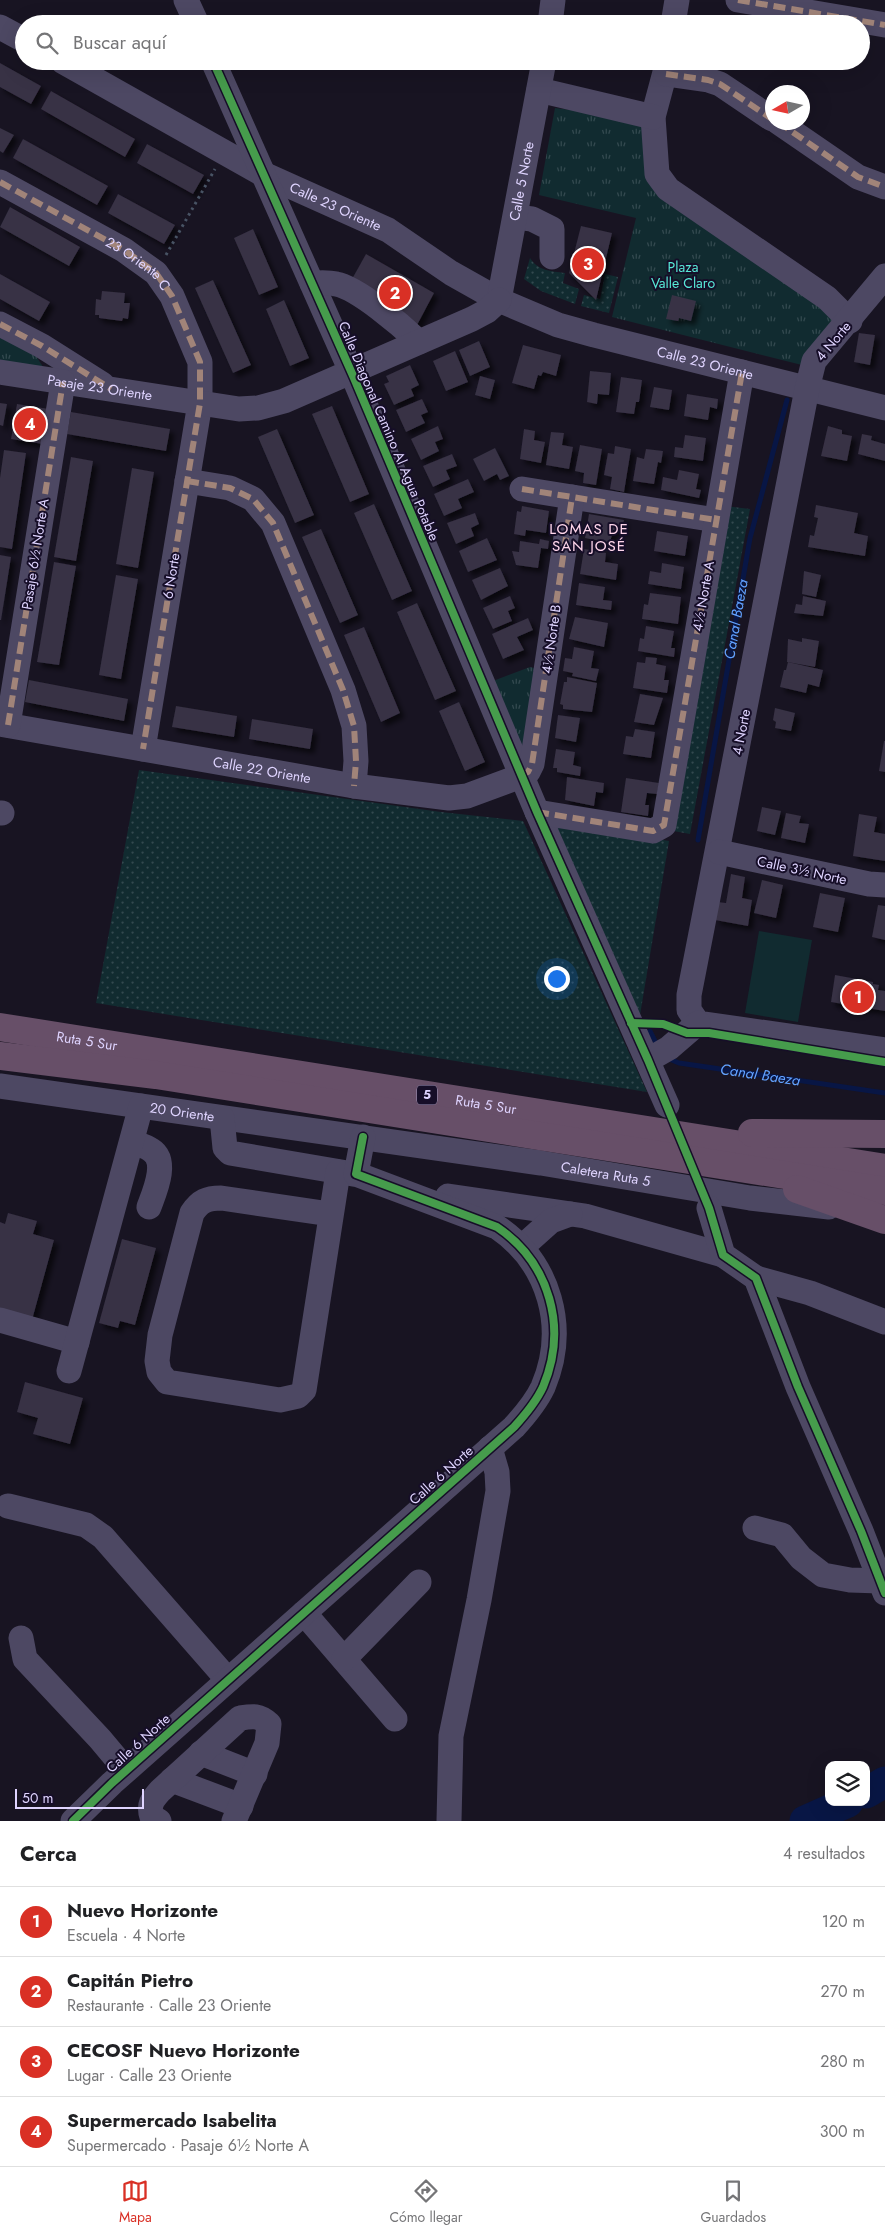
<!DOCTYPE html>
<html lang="es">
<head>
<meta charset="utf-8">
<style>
  body { margin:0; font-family:Jost,sans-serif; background:#f2f2f2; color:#202124 }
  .controls { position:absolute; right:15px; bottom:15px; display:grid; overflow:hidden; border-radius:10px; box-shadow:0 5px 20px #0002 }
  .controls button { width:45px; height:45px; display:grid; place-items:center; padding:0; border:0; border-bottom:1px solid #e0e0e0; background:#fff; color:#202124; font:25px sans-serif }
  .compass { position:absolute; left:765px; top:85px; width:45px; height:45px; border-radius:50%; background:#fff; box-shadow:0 5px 20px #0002; rotate:261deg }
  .scale { position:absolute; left:15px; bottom:12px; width:129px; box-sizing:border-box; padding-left:5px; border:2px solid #dfd4ff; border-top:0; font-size:14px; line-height:18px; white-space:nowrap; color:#dfd4ff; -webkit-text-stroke:4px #160e28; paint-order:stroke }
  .you { position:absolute; left:556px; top:978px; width:18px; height:18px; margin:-12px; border:4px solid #fff; border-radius:50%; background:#1a73e8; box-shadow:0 0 0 8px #1a73e833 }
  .badge { display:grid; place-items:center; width:32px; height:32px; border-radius:50%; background:#d93025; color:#fff; font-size:16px; font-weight:700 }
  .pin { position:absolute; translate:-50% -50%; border:2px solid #fff; box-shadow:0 1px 5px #0006 }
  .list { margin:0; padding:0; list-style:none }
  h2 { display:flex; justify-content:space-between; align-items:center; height:65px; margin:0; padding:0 20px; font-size:21px }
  h2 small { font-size:16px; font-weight:400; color:#757577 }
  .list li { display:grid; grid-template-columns:32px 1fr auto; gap:15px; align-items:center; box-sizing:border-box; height:70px; padding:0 20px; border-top:1px solid #e0e0e0 }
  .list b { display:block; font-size:19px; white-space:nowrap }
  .list p { margin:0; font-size:16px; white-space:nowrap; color:#757577 }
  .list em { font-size:16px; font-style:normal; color:#757577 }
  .icon { flex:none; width:28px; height:28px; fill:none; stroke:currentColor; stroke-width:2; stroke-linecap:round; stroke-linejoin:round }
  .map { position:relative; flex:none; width:885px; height:1821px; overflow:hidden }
  .search { position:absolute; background:#fff; box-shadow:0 5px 20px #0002; left:15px; right:15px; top:15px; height:55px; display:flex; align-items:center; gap:12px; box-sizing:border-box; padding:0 18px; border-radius:28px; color:#757577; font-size:19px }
  .sheet { height:345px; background:#fff }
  nav { display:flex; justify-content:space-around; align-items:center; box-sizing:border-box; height:70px; border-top:1px solid #e0e0e0; background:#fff; font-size:14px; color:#757577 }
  nav a { display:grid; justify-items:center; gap:2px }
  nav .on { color:#d93025 }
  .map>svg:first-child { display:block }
</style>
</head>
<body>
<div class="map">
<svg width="885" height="1821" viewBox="0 0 885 1821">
  <defs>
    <pattern id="grass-dots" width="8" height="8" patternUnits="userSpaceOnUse" patternTransform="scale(1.25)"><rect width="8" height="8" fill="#112b30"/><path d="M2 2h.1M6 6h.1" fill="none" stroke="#33494f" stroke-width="1.8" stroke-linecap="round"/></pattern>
    <pattern id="park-tufts" width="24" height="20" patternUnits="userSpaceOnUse" patternTransform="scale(1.25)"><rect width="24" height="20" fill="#112b30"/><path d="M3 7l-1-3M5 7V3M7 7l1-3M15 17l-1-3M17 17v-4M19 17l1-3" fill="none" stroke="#33494f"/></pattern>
    <filter id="shadow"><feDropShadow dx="4.5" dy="4.5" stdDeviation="2.5" flood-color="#0009"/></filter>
  </defs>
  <rect width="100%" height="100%" fill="#181422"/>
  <g fill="url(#grass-dots)">
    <path d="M530 258C538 271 551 271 565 273L563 283 579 289 575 304 541 291 524 279Z"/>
    <polygon points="605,274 618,277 609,313 581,306 584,295 600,299"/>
    <polygon points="725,506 750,509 690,834 668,830"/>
    <polygon points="139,770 441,812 523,821 647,1092 96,1003"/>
    <polygon points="552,822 669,841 639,1021"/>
  </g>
  <g fill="url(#park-tufts)">
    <polygon points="555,108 654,120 651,159 840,317 802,365 612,317 636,218 539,195"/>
    <polygon points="0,334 34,353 49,376 0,367"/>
    <polygon points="530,667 534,668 525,755 493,681"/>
  </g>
  <polygon fill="#112b30" points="759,931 812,940 798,1022 745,1013"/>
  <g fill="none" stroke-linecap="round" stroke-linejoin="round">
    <g stroke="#081645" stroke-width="5">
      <path id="s1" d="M698 840 750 538 787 400"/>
      <polyline points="650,1031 658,1047"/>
      <path id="s2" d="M667 1058 679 1063 885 1093"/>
    </g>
    <g stroke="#081645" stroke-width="31">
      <polyline points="866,1793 885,1782"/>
      <polyline points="805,1821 848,1802"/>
    </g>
  </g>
  <g fill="#373144" filter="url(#shadow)">
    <polygon points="0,63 41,86 31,104 0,87"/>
    <polygon points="51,91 135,139 125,157 41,109"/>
    <polygon points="0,128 14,135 3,153 0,151"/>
    <polygon points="23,139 108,186 97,205 13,158"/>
    <polygon points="147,144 204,175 193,194 137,163"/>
    <polygon points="118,194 175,225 164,244 108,213"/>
    <polygon points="10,207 80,247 69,266 0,227"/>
    <polygon points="581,226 612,233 596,300 569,273"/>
    <polygon points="253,229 278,287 259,295 234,238"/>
    <polygon points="366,254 434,293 416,327 347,288"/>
    <polygon points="0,274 50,302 39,321 0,299"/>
    <polygon points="213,280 251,365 233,373 195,288"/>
    <polygon points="102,291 125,293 124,303 130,303 128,319 123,318 122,321 99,318 99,315 95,315 96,299 101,300"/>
    <polygon points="672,295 696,301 691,321 679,318 678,321 666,319"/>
    <polygon points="284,300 309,358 290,366 266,309"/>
    <polygon points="859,333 875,335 870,365 854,362"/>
    <polygon points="479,341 490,367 470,376 459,350"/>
    <polygon points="523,345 561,355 556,376 543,372 541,376 538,375 534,389 512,383"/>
    <polygon points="455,351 468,382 446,391 433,361"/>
    <polygon points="410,365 419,385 411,389 414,396 394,405 384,384 389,382 386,376"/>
    <polygon points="590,371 611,373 609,395 598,394 597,404 587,402"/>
    <polygon points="480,376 495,380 490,399 475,395"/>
    <polygon points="621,377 642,380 639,402 636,402 634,414 616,412"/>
    <polygon points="654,387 672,390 669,410 650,407"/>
    <polygon points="687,394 718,399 717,409 710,407 708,420 684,416"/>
    <polygon points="422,399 428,412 421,415 425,423 406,432 396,410"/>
    <polygon points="0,403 7,404 3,426 0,425"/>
    <polygon points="17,404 49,409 43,444 11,439"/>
    <polygon points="332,406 369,494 350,502 312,414"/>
    <polygon points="71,412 170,429 166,451 67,434"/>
    <polygon points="438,426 443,439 435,442 439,451 421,460 411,439"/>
    <polygon points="828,426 842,430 842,434 852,436 847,461 821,456"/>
    <polygon points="277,429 314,515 295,523 258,437"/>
    <polygon points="524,429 535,431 534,440 545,442 541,463 520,459"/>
    <polygon points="551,432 564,433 562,445 573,447 569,469 546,465"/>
    <polygon points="862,434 872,436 871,440 885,444 885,461 858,454"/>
    <polygon points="685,435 706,438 703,461 674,457 675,447 683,448"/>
    <polygon points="580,445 602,449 596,485 583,483 584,473 575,471"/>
    <polygon points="615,446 631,449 624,492 610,489 612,477 604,475 608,453 614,454"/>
    <polygon points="495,448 509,476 500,480 497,474 484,481 473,459"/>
    <polygon points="646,449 663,451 661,463 658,462 654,484 633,481 637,457 644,459"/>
    <polygon points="4,450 26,453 12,549 0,547 0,478"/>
    <polygon points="452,454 457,466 446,470 450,479 433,487 423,466"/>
    <polygon points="71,457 93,461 76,561 54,557"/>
    <polygon points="132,468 154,472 138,568 116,564"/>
    <polygon points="679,470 699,474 696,489 701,490 699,498 661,490 663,477 677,480"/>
    <polygon points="468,479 474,492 458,499 462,508 444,516 434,494"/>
    <polygon points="374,504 412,591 392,600 354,513"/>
    <polygon points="816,505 858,513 854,533 868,536 865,556 808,547 810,535 814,536 818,518 814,517"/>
    <polygon points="522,506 549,511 546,533 526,530 525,536 514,534 517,511 521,512"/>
    <polygon points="475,513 479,524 471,528 474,536 456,544 447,523"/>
    <polygon points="589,514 624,520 622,531 613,530 610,543 585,538"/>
    <polygon points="321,529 358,615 340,623 302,537"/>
    <polygon points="657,531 688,536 685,556 654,551"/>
    <polygon points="487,538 497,560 468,572 459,551"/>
    <polygon points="540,539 549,541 548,549 541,548 538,568 516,565 512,551 519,552 520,541 539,544"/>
    <polygon points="584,549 606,553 605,562 618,564 616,580 580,574"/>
    <polygon points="0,555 11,557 1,620 0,620"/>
    <polygon points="54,562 76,566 59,665 37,662"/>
    <polygon points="662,563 684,567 681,589 648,584 650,571 661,573"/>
    <polygon points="500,568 508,586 481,600 472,580"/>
    <polygon points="804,571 821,575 816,597 802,594"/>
    <polygon points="116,575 138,579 121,679 99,675"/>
    <polygon points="579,583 605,587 603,600 612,601 611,610 576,605"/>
    <polygon points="650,593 681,597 678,624 642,619 644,604 648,605"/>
    <polygon points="510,596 515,608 508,611 512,621 493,629 483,608"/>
    <polygon points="803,596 826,601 823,616 794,613 796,604 802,605"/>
    <polygon points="417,603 456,691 435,700 397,612"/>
    <polygon points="575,617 608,623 604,647 569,639"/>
    <polygon points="528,618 533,630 517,637 524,650 503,659 492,634"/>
    <polygon points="646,626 674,631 671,648 675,648 674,657 638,651 640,638 644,639"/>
    <polygon points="364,627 400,713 381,722 344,635"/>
    <polygon points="802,638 819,641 815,667 787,662 788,639 802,642"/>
    <polygon points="574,647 594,651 591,668 599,669 596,681 572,676 573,673 563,671 565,658 572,659"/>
    <polygon points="646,657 657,658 656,664 666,666 664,680 669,680 667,693 633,688 637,662 645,663"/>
    <polygon points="788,662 823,670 819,687 808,684 806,693 780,687 784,670 786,670"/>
    <polygon points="567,677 597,683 592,712 563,709 563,705 560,704 564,682 567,682"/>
    <polygon points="29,680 128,699 124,721 25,702"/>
    <polygon points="640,694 663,698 654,725 634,722"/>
    <polygon points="459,702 485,762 465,771 439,711"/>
    <polygon points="176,706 237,716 234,737 172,727"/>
    <polygon points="775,708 795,713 791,731 775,728 776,722 773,720"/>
    <polygon points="558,715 580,718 576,742 555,738"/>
    <polygon points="252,719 313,729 310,749 249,739"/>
    <polygon points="635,729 655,732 651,758 623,754 626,736 633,737"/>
    <polygon points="884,741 885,741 885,772 879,771"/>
    <polygon points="556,749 575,752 573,765 581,767 580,776 557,772 557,768 553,768"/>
    <polygon points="567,777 604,783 603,793 596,792 594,806 565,800"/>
    <polygon points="626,778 659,783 657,794 647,793 645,805 649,805 648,816 621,812"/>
    <polygon points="762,807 781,811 775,835 757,831"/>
    <polygon points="786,813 801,816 799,823 809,824 805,843 781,838"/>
    <polygon points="859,814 877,817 874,832 885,834 885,861 853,856"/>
    <polygon points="731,874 745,877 742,898 752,900 748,926 715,920 718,902 726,903"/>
    <polygon points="762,880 783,885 776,918 754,913"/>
    <polygon points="820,893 845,898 838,932 813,927"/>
    <polygon points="878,905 885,906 885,940 872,937"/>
    <polygon points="835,975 873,982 873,984 879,985 878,990 885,991 885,1011 831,1002"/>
    <polygon points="8,1213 37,1221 33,1234 54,1240 32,1320 0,1311 0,1222 5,1224"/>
    <polygon points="122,1239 156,1248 135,1325 120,1321 118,1328 99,1323"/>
    <polygon points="25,1382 83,1398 70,1444 33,1434 38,1418 17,1412"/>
  </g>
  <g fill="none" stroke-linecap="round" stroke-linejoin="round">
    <polyline stroke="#485364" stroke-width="3" stroke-dasharray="2.5 4" stroke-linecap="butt" points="166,255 215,169"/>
    <g stroke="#4d4863" stroke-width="25">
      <polyline points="186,0 197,24"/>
      <polyline points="738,0 885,25"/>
      <polyline points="550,24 553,0"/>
      <polyline points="673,24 677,0"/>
      <polyline points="0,27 24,40"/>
      <path id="s3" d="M62 61 261 173 388 230 451 273 499 300 558 325 594 335 885 408"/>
      <polyline points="213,61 354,378 537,812 667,1105"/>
      <polyline points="668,61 653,117 657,174 668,189 827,298 850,321"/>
      <polyline points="666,74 708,80 720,84 772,119"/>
      <polyline points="539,90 653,117"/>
      <polyline points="778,122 858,177 885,187"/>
      <polyline points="0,182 124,250 156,273 172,296 200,362 200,403 143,749"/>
      <polyline points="516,217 532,219 552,229 552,257"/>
      <polyline points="885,276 814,361 807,389 689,995 689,1010 698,1023 885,1050"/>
      <path d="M312 283C320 283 328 282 336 284 358 288 402 326 419 342"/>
      <path id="s4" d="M499 300 544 61"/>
      <polyline points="0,324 42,346 102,384"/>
      <path id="s5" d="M0 372 239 409 258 408 284 401 472 319 487 311 499 300"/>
      <polyline points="187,481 230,488 253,499 273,523 343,690 354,726 356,761 354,786"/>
      <polyline points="522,489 716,520"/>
      <path id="s6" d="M0 724 354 786 449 798 467 796 521 776 528 772 532 764 572 497"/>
      <polyline points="8,725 63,382"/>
      <polyline points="537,812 653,831 664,825 742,372"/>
      <polyline points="0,813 2,813"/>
      <polyline points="719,852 869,884 885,885"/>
      <polyline points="648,1060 669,1048 698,1023"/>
      <path id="s7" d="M0 1086 541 1163 750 1198 829 1207"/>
      <polyline points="222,1118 225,1148 230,1153 353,1174"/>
      <path d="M132 1142C138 1144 146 1146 151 1150 169 1161 154 1193 149 1207"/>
      <polyline points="448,1196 585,1216 723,1255"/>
      <polyline points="709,1208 723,1255 756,1278 798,1387 861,1531 885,1593"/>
      <path d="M330 1214 221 1198C207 1198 200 1201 192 1213L160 1335 157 1361 159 1372 167 1382 280 1400 298 1396 304 1390 338 1172"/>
      <polyline points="522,1247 551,1221 570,1214"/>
      <polyline points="756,1278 810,1293 885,1322"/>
      <polyline points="0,1320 77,1342"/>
      <polyline points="69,1371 141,1106"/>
      <polyline points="8,1506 86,1525 103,1537 228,1680"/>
      <polyline points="755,1528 782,1535 801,1558 823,1575 850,1580 880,1581"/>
      <polyline points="304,1613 395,1719"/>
      <polyline points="21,1638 25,1659 100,1739 126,1770"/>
      <polyline points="344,1659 419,1582"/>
      <polyline points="201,1753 255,1774"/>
      <polyline points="172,1780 241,1806"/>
      <path d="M73 1821 112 1783 514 1427C525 1415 536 1402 543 1387 568 1328 550 1263 497 1227L356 1174 363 1137"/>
      <path d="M159 1821 152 1817C148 1805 152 1800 160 1791L240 1718C253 1716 259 1715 269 1724L267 1743 234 1821"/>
      <polyline points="449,1821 451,1736 479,1600 498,1491 497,1472 490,1448"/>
    </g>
    <g stroke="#674f68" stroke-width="28">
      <path id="s8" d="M0 1027 885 1168"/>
      <polyline points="0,1056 156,1075 885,1191"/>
      <polyline points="752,1133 885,1134"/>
      <polyline points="797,1189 885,1220"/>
    </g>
    <g stroke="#a18479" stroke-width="6" stroke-dasharray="12 6" stroke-linecap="butt">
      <polyline points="738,0 885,25"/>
      <polyline points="666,74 708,80 720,84 772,119"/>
      <polyline points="778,122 858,177 885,187"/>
      <path id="s9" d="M0 182 124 250 156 273 172 296 200 362V403L143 749"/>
      <polyline points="0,324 42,346 111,389"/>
      <polyline points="187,481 230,488 253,499 273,523 343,690 354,726 356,761 354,786"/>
      <polyline points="522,489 716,520"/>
      <polyline points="8,725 63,382"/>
      <polyline points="521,776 528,772 532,764 572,497"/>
      <polyline points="537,812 653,831 664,825 742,372"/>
    </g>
    <g stroke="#160e28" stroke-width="11">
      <g id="cycleway">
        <polyline points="213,61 354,378 537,812 648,1060 709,1208 723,1255 756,1278 798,1387 861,1531 885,1593"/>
        <polyline points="631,1023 663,1024 687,1033 709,1033 885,1062"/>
        <path d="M73 1821 112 1783 514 1427C525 1415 536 1402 543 1387 568 1328 550 1263 497 1227L356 1174 363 1137"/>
      </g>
    </g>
    <use href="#cycleway" stroke="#469c4c" stroke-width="8"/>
  </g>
  <g text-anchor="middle" stroke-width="4" stroke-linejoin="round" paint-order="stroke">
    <rect fill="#160e28" stroke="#a399be" stroke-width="1" x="417" y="1085.5" width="20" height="19" rx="4"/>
    <g font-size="12" font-weight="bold" fill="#dfd4ff">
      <text x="427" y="1099">5</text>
    </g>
    <g font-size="14" fill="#dfd4ff" stroke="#160e28">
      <text dy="5" stroke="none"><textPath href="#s4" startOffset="121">Calle 5 Norte</textPath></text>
      <text dy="5" stroke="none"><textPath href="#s3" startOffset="310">Calle 23 Oriente</textPath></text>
      <text dy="5" stroke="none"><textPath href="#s9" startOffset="161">23 Oriente C</textPath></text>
      <text transform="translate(833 341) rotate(-50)" y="5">4 Norte</text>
      <text dy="5" stroke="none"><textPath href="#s3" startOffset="715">Calle 23 Oriente</textPath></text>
      <text dy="5" stroke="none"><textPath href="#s5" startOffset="101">Pasaje 23 Oriente</textPath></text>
      <text transform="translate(389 431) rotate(67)" y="5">Calle Diagonal Camino Al Agua Potable</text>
      <text transform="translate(35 554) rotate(-81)" y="5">Pasaje 6½ Norte A</text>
      <text transform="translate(171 576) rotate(-81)" y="5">6 Norte</text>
      <text transform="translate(703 596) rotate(-80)" y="5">4½ Norte A</text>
      <text transform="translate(551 639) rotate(-82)" y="5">4½ Norte B</text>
      <text transform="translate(741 732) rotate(-79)" y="5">4 Norte</text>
      <text dy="5" stroke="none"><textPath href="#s6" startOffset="266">Calle 22 Oriente</textPath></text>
      <text transform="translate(802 870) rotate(12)" y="5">Calle 3½ Norte</text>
      <text dy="5" stroke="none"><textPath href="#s8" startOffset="88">Ruta 5 Sur</textPath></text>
      <text dy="5" stroke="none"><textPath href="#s8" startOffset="492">Ruta 5 Sur</textPath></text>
      <text dy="5" stroke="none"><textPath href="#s7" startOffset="184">20 Oriente</textPath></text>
      <text dy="5" stroke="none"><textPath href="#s7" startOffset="612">Caletera Ruta 5</textPath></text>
      <text transform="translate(441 1475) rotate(-42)" y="5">Calle 6 Norte</text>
      <text transform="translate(138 1743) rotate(-42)" y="5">Calle 6 Norte</text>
    </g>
    <g font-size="14" fill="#57e8d7" stroke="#160e28">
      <text x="683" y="272">Plaza<tspan x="683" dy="16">Valle Claro</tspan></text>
    </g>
    <g font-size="15" letter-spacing="1" fill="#ffd6eb" stroke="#160e28">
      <text x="589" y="534">LOMAS DE<tspan x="589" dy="17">SAN JOSÉ</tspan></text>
    </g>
    <g font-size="15" font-style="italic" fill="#62a2ff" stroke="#160e28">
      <text dy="5" stroke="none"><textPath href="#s1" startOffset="224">Canal Baeza</textPath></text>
      <text dy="5" stroke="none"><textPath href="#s2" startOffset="95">Canal Baeza</textPath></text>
    </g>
  </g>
</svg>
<div class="controls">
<button><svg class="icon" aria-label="layers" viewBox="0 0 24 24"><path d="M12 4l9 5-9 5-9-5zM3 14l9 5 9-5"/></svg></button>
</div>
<svg class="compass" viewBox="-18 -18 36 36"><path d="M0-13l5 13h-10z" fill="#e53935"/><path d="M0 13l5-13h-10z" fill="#757577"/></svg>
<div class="scale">50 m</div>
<div class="you"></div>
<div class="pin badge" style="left:858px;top:997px">1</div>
<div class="pin badge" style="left:395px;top:293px">2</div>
<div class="pin badge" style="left:588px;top:264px">3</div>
<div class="pin badge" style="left:30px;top:424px">4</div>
<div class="search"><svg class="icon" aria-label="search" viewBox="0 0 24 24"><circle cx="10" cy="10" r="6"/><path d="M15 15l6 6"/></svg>Buscar aquí</div>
</div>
<section class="sheet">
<h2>Cerca<small>4 resultados</small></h2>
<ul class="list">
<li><span class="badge">1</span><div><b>Nuevo Horizonte</b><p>Escuela · 4 Norte</p></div><em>120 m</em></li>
<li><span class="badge">2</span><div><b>Capitán Pietro</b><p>Restaurante · Calle 23 Oriente</p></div><em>270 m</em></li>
<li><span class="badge">3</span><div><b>CECOSF Nuevo Horizonte</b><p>Lugar · Calle 23 Oriente</p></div><em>280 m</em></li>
<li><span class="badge">4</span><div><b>Supermercado Isabelita</b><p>Supermercado · Pasaje 6½ Norte A</p></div><em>300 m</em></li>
</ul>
</section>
<nav>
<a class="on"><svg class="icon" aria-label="map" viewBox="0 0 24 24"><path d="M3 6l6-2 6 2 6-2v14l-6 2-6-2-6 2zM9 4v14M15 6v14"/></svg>Mapa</a>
<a><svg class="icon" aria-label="directions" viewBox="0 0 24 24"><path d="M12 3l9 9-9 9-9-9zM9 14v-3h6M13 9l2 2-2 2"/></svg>Cómo llegar</a>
<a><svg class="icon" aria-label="saved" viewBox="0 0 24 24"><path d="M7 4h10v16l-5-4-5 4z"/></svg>Guardados</a>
</nav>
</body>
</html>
